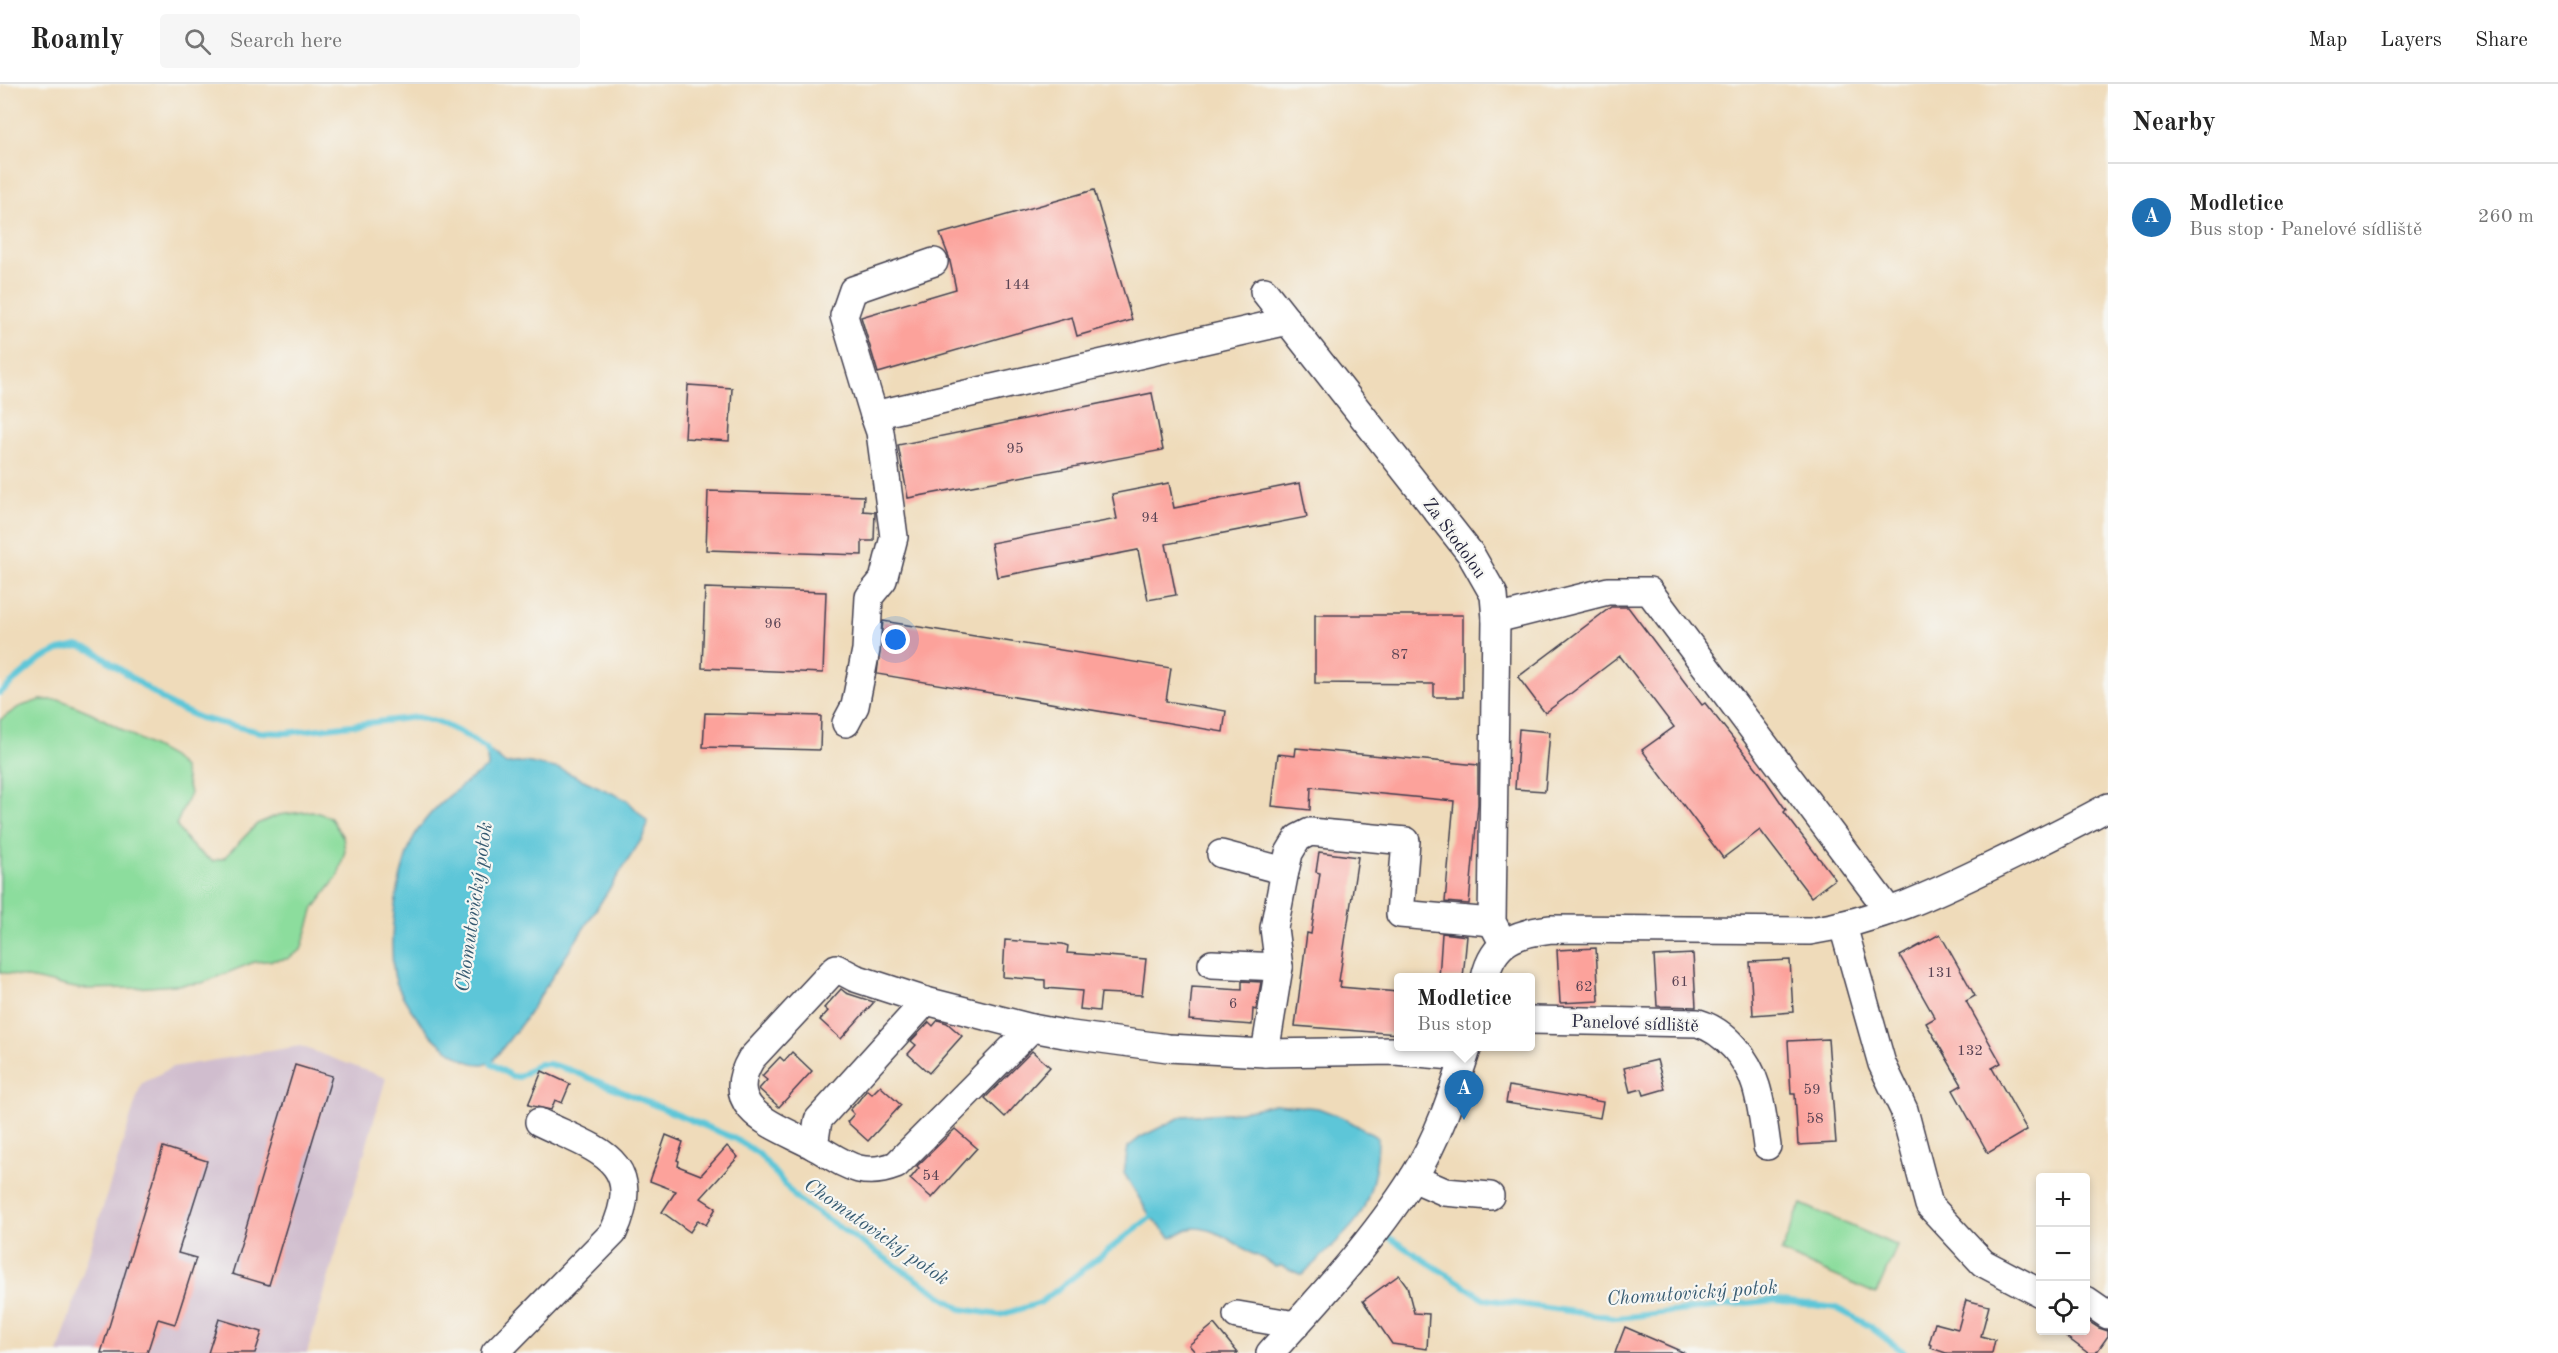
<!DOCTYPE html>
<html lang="en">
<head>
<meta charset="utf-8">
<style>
  body { margin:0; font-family:"Old Standard TT",serif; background:#f6f6f6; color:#222 }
  .controls { position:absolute; right:18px; bottom:18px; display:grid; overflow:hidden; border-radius:6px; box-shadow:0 3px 9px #0003 }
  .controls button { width:54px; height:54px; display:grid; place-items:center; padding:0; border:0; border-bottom:2px solid #e0e0e0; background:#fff; color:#222; font:30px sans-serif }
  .you { position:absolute; left:896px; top:556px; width:21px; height:21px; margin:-15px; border:4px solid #fff; border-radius:50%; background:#1a73e8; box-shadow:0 0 0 9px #1a73e833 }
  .badge { display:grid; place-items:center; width:39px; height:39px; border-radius:50%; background:#1f6fb2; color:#fff; font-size:20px; font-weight:700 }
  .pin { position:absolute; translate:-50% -50px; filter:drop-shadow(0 2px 3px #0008) }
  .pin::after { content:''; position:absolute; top:32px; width:21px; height:18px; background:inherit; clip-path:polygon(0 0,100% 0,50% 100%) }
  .popup { position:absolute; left:1394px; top:889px; width:141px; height:78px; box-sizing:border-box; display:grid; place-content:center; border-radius:6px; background:#fff; filter:drop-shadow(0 2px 4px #0005); font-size:20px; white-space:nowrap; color:#767676 }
  .popup b { font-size:22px; color:#222 }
  .popup::after { content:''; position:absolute; left:50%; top:100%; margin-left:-12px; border:12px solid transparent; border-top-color:#fff }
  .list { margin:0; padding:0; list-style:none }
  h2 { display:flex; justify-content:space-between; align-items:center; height:78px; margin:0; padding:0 24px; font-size:26px }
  h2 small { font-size:20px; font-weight:400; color:#767676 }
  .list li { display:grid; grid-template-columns:39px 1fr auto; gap:18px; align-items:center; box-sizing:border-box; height:108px; padding:0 24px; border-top:2px solid #e0e0e0 }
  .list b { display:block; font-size:22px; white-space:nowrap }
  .list p { margin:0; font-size:20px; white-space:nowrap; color:#767676 }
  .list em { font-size:20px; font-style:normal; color:#767676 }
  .icon { flex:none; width:33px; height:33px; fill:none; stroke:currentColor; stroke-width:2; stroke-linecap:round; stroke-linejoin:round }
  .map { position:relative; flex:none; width:2108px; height:1269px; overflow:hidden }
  header { display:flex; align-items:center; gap:36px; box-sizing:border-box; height:84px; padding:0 30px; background:#fff; border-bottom:2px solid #e0e0e0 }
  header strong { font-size:28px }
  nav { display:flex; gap:33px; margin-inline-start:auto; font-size:21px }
  .search { width:420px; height:54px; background:#f6f6f6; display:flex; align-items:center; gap:15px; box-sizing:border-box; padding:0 21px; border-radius:6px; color:#767676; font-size:22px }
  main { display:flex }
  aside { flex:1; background:#fff }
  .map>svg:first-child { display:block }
</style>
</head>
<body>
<header>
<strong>Roamly</strong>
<div class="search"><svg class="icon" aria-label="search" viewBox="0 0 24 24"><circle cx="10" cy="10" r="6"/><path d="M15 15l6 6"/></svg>Search here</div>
<nav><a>Map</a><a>Layers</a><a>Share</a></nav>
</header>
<main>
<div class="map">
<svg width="2108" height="1269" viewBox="0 0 2108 1269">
  <rect width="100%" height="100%" fill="#f6f6f2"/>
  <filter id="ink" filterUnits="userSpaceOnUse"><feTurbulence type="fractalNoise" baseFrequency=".0167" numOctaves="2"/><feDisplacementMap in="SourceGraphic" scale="12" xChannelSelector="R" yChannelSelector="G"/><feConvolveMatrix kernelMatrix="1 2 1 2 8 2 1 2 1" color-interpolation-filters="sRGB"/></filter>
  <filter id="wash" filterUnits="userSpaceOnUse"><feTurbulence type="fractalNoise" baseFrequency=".008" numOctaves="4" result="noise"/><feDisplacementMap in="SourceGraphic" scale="24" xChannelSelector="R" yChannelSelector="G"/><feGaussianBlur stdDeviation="1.35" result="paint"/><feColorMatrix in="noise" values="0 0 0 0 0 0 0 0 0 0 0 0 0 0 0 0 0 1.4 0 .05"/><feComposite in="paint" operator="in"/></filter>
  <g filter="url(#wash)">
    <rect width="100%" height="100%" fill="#efdbba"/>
    <polygon fill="#d0bdce" points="300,962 386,994 307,1269 58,1269 141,1000 172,983"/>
    <g fill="#8cdd9d" stroke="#57806c" stroke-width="1.5">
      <path d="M40 616H61L92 629 172 673 183 684 190 709 176 741C186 757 196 768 213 777L224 774 257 740 278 731 312 727 330 733 343 753 345 767 338 792 314 824 301 866 287 875 254 878 202 899 135 904 80 905 0 888V636L19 623Z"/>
      <polygon points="1801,1120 1897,1162 1876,1210 1781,1168"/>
    </g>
    <g fill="#5dc6d8" stroke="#40748a" stroke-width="1.5">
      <path d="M486 664 506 680 525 678 560 685 627 716 647 737 645 750 525 935 491 979C472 983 461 975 446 964 428 952 398 912 394 890 388 849 396 798 411 759 424 728 461 701 488 683Z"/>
      <path d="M1275 1020 1318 1024 1344 1034 1378 1054C1378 1078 1372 1109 1360 1131 1352 1146 1316 1177 1302 1191L1282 1182 1275 1183C1268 1175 1260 1174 1251 1169 1234 1159 1217 1145 1196 1144 1187 1143 1179 1150 1171 1154L1150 1132 1124 1089 1128 1063 1141 1053 1183 1032 1240 1028Z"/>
    </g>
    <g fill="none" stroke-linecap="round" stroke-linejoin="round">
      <g stroke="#5dc6d8" stroke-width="6">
        <polyline points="0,609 39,576 59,566 78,562 94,567 171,621 200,634 260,648 286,649 417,633 441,639 463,650 486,664 489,671"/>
        <polyline points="490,973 491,979 511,992 519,993 538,980 549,980 570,986 736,1055 759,1070 797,1115 961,1225 1000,1231 1040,1219 1156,1129"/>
        <polyline points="1382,1149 1485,1215 1617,1234 1775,1216 1836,1224 1868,1241 1905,1269"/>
      </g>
    </g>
    <g id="blocks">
      <g fill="#fca29b">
        <polygon points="1094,106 1132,236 1077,252 1072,233 878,289 861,233 956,205 949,173 940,150"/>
        <polygon points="688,301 732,304 729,357 685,354"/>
        <polygon points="1152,309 1163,366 908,414 898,361"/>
        <polygon points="1169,399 1174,424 1300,399 1307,433 1166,460 1176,511 1148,516 1138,466 997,493 991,459 1117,435 1112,410"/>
        <polygon points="708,407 864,412 863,427 875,428 874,457 862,457 862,471 706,466"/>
        <polygon points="705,504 826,508 823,589 702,584"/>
        <polygon points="1611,523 1628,523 1702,621 1705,619 1762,691 1786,726 1784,728 1835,795 1811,813 1760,746 1723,774 1642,666 1674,643 1620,572 1545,629 1518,593"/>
        <polygon points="1315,531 1463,531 1463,613 1434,613 1434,600 1315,599"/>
        <polygon points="883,537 1171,584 1166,617 1226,627 1223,648 877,590"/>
        <polygon points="705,629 821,632 820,666 703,663"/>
        <polygon points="1519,645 1550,648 1545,707 1515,705"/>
        <polygon points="1296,664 1478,681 1478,720 1469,820 1445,818 1454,717 1311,703 1310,726 1272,722 1278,670 1295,672"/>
        <polygon points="1319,768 1358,773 1339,897 1341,897 1340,903 1398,908 1398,950 1295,942 1307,849 1311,850 1320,789 1316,788"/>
        <polygon points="1442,849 1467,852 1463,894 1439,894"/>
        <polygon points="1940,850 1975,912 1966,917 2001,979 1992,984 2027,1046 1988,1069 1953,1006 1962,1001 1926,939 1935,934 1900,872"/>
        <polygon points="1005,856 1063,860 1068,862 1067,869 1146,875 1142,911 1101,909 1099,927 1080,925 1082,907 1045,904 1045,896 1003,893"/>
        <polygon points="1596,864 1599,917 1560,919 1557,866"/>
        <polygon points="1693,870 1696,923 1657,922 1654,872"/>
        <polygon points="1790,876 1793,928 1753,931 1750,878"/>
        <polygon points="1242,897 1261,898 1256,926 1253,925 1252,941 1189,936 1192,903 1242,906"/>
        <polygon points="841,905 846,909 874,918 841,955 820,936 828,927 824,924"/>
        <polygon points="938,936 947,939 962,952 929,989 908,970 916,961 911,957 929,938 933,942"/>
        <polygon points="1828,955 1836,1059 1798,1061 1795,1010 1791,1010 1788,957"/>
        <polygon points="1032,967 1050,983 1005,1033 985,1014"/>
        <polygon points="792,968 812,987 779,1023 759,1005 767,996 762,992 780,973 784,977"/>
        <polygon points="1657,976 1665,1005 1644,1011 1642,1005 1630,1008 1624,984"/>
        <polygon points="295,981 332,992 269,1201 232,1190"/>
        <polygon points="542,987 570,1000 562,1019 555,1016 551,1026 528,1021"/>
        <polygon points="880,1002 901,1021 868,1057 847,1038 854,1030 850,1026 859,1016 867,1006 872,1010"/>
        <polygon points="1509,1002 1603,1018 1600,1034 1506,1019"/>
        <polygon points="955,1045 977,1064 932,1114 910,1095 919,1084 917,1082"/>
        <polygon points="666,1051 683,1058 677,1076 679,1077 678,1082 701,1091 727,1062 738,1073 701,1114 716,1124 706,1141 698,1136 690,1148 662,1128 676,1107 650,1097"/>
        <polygon points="163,1063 207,1077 178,1169 196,1174 175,1240 158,1235 147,1269 101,1269"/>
        <polygon points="1399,1191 1407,1202 1414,1229 1429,1230 1427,1265 1392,1260 1363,1217"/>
        <polygon points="1966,1216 1989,1222 1981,1252 1995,1256 1992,1269 1946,1269 1931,1264 1932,1261 1929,1260 1935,1239 1958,1245"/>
        <polygon points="219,1235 262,1248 255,1269 208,1269"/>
        <polygon points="2085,1235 2099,1244 2108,1247 2108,1252 2096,1269 2088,1269 2057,1246 2085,1246"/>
        <polygon points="1214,1240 1238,1269 1196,1269 1189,1261"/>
        <polygon points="1625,1243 1685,1269 1615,1269"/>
      </g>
    </g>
  </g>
  <g filter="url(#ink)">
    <use href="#blocks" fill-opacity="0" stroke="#413e4e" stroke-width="1.5"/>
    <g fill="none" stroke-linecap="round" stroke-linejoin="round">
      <g stroke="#413e4e" stroke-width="30">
        <g id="minor">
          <polyline points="1264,207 1470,469 1494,511 1496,535 1492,838 1503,859"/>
          <polyline points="874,331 844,232 853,206 934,178"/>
          <polyline points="1496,535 1608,507 1649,507 1889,827"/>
          <polyline points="846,639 855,622 866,566 869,513 883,496 894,453 880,348 874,331 1288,237"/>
          <polyline points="1221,770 1285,787"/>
          <polyline points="1843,842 1882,980 1904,1026 1929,1121 1983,1179 2040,1209"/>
          <polyline points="1212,880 1279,883"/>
          <path d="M1485 894C1493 857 1517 849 1551 845L1810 847C1881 836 1934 810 1998 779 2035 761 2072 743 2108 723"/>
          <path d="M926 917 818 1036 814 1062C844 1079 860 1095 896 1081L1032 944"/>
          <path d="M1530 936 1698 939C1725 947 1748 975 1756 1002 1762 1021 1764 1042 1767 1062"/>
          <polyline points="1265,969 1279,883 1274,844 1285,787 1289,769 1298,754 1310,748 1406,757 1400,830 1492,838"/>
          <path d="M814 1062C777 1042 720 1027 751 975L836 884 855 894 926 917 1032 944 1064 950 1168 964 1265 969 1395 967 1464 973"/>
          <polyline points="1413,1094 1445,1108 1490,1112"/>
          <polyline points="2086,1216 2108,1231"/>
          <polyline points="1237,1231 1296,1241"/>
          <path d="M495 1269 613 1149C648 1075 594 1065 539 1038"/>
          <path d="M1270 1269C1320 1214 1373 1157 1413 1094 1439 1053 1453 1008 1468 962"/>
        </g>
      </g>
      <use href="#minor" stroke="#fff" stroke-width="27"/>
    </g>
  </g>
  <g text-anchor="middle" stroke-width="4.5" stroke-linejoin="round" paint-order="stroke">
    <g font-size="15" fill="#584253">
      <text x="1017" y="205">144</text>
      <text x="1015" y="369">95</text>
      <text x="1150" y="438">94</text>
      <text x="773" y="544">96</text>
      <text x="1400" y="575">87</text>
      <text x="1940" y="893">131</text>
      <text x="1680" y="902">61</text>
      <text x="1584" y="907">62</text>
      <text x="1233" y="924">6</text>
      <text x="1970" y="971">132</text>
      <text x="1812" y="1010">59</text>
      <text x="1815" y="1039">58</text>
      <text x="931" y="1096">54</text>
    </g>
    <g font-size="18" fill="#22223b" stroke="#f6f6f2">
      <text transform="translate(1455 454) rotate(54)" y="6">Za Stodolou</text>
      <text transform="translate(1635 939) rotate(2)" y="6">Panelové sídliště</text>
    </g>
    <g font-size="20" font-style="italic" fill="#375b72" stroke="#f6f6f2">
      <text transform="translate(473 823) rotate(-82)" y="7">Chomutovický potok</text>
      <text transform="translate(877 1147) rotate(35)" y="7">Chomutovický potok</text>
      <text transform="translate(1692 1208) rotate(-4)" y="7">Chomutovický potok</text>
    </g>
  </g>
</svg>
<div class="controls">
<button>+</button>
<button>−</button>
<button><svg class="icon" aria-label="locate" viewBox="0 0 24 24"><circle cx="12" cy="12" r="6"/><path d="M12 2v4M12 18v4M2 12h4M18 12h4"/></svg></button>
</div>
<div class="you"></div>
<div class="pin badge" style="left:1464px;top:1036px">A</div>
<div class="popup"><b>Modletice</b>Bus stop</div>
</div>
<aside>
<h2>Nearby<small></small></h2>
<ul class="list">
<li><span class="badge">A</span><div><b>Modletice</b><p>Bus stop · Panelové sídliště</p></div><em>260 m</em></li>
</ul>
</aside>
</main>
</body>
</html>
